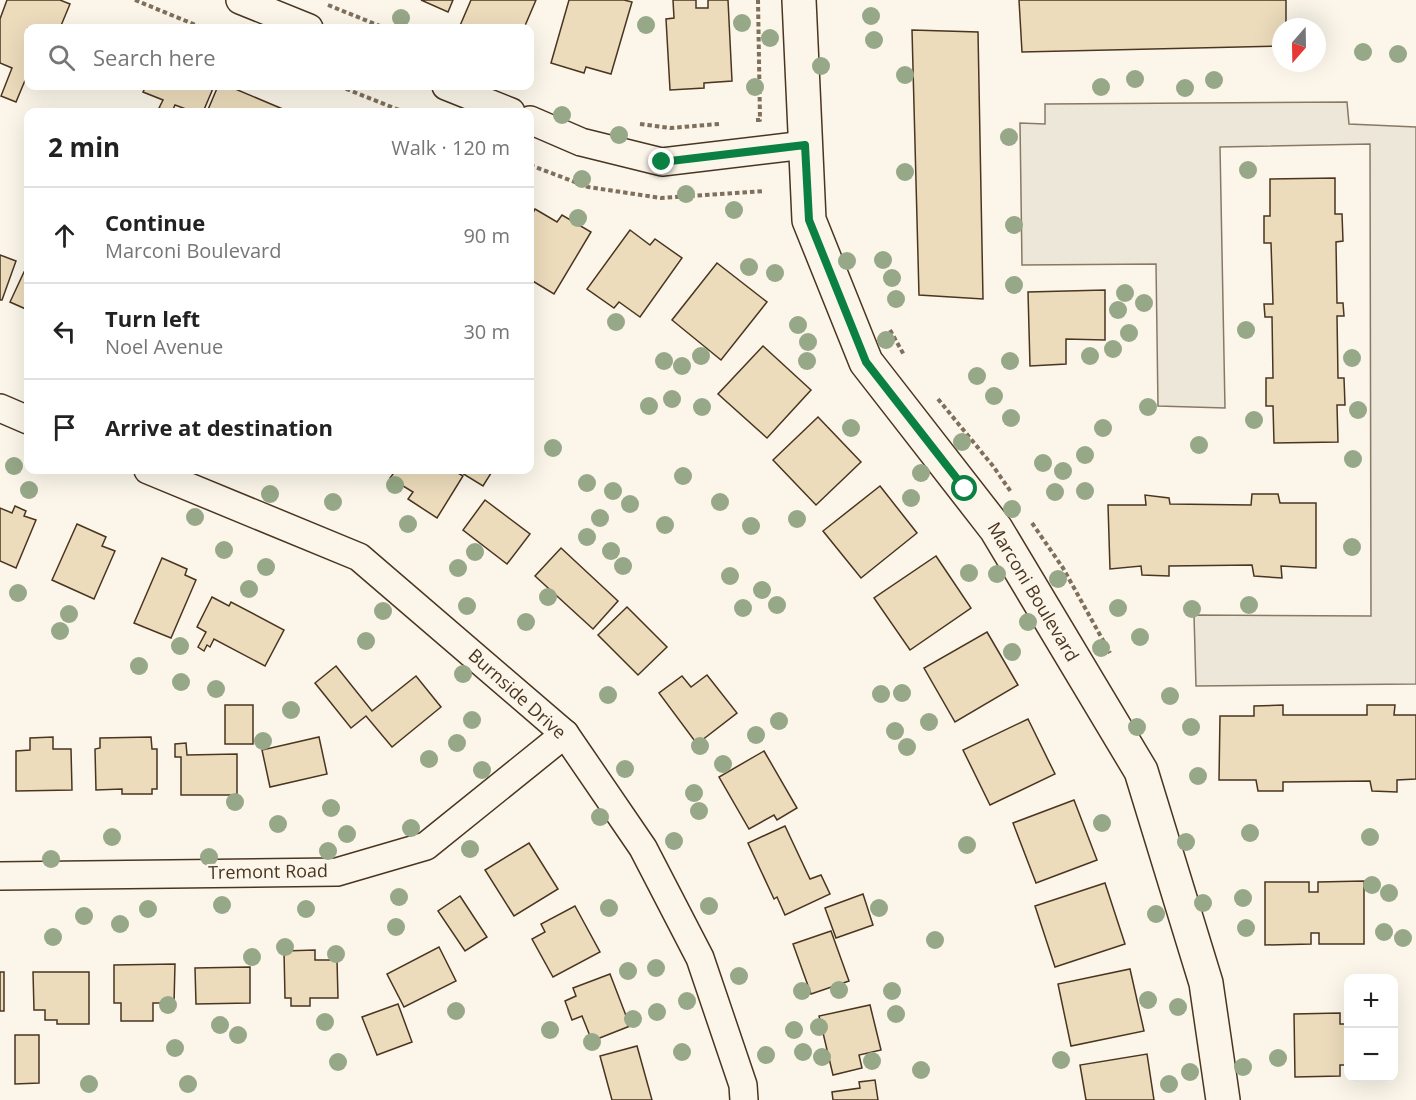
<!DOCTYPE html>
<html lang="en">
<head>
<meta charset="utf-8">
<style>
  body { margin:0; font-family:"Open Sans",sans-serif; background:#f2f2f2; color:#222 }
  .controls { position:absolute; right:18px; bottom:18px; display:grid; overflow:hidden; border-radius:12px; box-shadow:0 6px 24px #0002 }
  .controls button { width:54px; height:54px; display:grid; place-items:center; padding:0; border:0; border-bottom:2px solid #e0e0e0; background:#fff; color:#222; font:30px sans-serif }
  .compass { position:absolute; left:1272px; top:18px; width:54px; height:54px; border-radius:50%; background:#fff; box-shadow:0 6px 24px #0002; rotate:200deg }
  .stop { position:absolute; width:18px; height:18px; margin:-14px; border:4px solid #0b8043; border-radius:50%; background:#fff }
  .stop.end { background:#0b8043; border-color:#fff; box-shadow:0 2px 6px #0008 }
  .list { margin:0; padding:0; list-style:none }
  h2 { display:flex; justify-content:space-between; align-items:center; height:78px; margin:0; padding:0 24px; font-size:26px }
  h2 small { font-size:20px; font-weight:400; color:#767676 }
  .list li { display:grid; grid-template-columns:39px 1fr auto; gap:18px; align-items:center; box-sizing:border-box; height:96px; padding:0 24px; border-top:2px solid #e0e0e0 }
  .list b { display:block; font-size:22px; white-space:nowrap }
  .list p { margin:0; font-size:20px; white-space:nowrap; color:#767676 }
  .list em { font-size:20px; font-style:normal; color:#767676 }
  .icon { flex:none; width:33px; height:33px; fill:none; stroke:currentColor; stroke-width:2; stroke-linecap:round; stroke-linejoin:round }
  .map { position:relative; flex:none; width:1416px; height:1100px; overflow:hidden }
  .search { position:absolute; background:#fff; box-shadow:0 6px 24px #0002; left:24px; top:24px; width:510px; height:66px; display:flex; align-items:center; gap:15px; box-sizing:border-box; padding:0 21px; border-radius:12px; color:#767676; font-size:22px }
  .panel { position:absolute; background:#fff; box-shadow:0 6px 24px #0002; left:24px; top:108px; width:510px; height:366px; border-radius:12px }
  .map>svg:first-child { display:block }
</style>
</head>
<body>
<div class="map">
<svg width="1416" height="1100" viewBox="0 0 1416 1100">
  <rect width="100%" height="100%" fill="#fbf6e9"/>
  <polygon fill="#ede7d9" stroke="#887966" stroke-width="1.5" points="1347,102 1349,124 1416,127 1416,684 1196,686 1194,615 1371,616 1370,144 1220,147 1225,408 1158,406 1156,264 1022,265 1020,123 1045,124 1045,104"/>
  <g fill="#ecdcbc" stroke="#4a3520" stroke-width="1.5">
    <polygon points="7,0 60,0 70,4 60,28 28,28 28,79 26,78 16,102 1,96 12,68 0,63 0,19"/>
    <polygon points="421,0 453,0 448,12"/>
    <polygon points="471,0 536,0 524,28 459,28"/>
    <polygon points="569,0 624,0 632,2 611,74 586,67 584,73 551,63"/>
    <polygon points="673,0 696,0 696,8 708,8 708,0 728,0 732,81 704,83 704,88 670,90 666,19 674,18"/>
    <polygon points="1019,0 1286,0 1286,27 1281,27 1281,46 1022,52"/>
    <polygon points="912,30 978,32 983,299 919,295"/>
    <polygon points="146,86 214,86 203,112 194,112 175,105 172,112 159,108 163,100 143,92"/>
    <polygon points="218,86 233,88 285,110 284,112 207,112"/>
    <polygon points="1335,178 1335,214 1342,214 1343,241 1336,242 1337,303 1343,303 1344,316 1337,316 1338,378 1344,378 1345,405 1337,405 1338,442 1274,443 1273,406 1266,406 1266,378 1273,378 1272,317 1265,317 1264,304 1273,304 1271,243 1264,243 1264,216 1270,216 1270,179"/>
    <polygon points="535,209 557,222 562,215 591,232 554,294 531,280 530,283 530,219"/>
    <polygon points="630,230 650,245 655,239 682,258 640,317 619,302 614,308 587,289"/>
    <polygon points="0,255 16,261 2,300 0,300"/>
    <polygon points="717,263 767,302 721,360 672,320"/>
    <polygon points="24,272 28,274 28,310 10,302"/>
    <polygon points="1105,290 1105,340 1066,339 1066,364 1030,366 1028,292"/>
    <polygon points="763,346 811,390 767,438 718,394"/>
    <polygon points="818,417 861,462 816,505 773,460"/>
    <polygon points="396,470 453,470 463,476 437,518 408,499 413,492 390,478"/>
    <polygon points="457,470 493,470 483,486"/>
    <polygon points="880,486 917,533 861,578 823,531"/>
    <polygon points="1252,494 1278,494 1280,503 1316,503 1316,568 1281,566 1282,578 1254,576 1252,565 1169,566 1169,576 1142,575 1141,566 1110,569 1108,505 1146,505 1145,495 1169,498 1170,504 1251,505"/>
    <polygon points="485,500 530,534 507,564 463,530"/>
    <polygon points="15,506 26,511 24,516 36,520 16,568 0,561 0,508 12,513"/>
    <polygon points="77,524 106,537 102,546 115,551 94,599 52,580"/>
    <polygon points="561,548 618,601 593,629 535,576"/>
    <polygon points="936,556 971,608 910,650 874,598"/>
    <polygon points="162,558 187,569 185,575 196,580 171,638 134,623"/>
    <polygon points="212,597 229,606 231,602 284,630 265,666 214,639 210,647 207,645 204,651 198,647 206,632 197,627"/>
    <polygon points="627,607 667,647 638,675 598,635"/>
    <polygon points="987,632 1018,685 955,722 924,668"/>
    <polygon points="336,666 372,711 416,676 441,707 392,747 366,716 351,728 315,683"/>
    <polygon points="707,675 737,713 697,744 659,693 682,676 691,687"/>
    <rect x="225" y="705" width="28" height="39"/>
    <polygon points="1283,705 1283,715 1367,715 1367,705 1395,705 1394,715 1416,715 1416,779 1397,780 1397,792 1372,791 1370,781 1283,782 1283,791 1258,791 1256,780 1219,780 1220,716 1254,716 1254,706"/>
    <polygon points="1028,719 1055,774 990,805 963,750"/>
    <polygon points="53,737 53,749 71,749 72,790 16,791 16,751 30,750 30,738"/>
    <polygon points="151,737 152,749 157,749 157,789 152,789 152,794 122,794 122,789 96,790 95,749 100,748 100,738"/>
    <polygon points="319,737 327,774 270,787 262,750"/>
    <polygon points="186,743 187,755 237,754 237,795 181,795 181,757 175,757 175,744"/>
    <polygon points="764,751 797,808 777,820 774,815 749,829 719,777"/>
    <polygon points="1074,800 1097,860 1036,883 1013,823"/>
    <polygon points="785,826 810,879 821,875 830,894 785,915 777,897 774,899 748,843"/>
    <polygon points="529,843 558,889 514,916 485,870"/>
    <polygon points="1364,881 1364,944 1319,944 1319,933 1311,933 1311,944 1265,945 1265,882 1309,882 1309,892 1318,892 1318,882"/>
    <polygon points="1105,883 1125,944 1055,967 1035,906"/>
    <polygon points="863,894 873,925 836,938 825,908"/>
    <polygon points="460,896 487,937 465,951 438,911"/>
    <polygon points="575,906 600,952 553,977 532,939 545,932 541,924"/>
    <polygon points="831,931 849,981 811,994 793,944"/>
    <polygon points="439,947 456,981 404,1007 387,974"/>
    <polygon points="315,950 315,960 337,960 338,998 310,998 310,1006 291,1006 291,998 285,998 284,951"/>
    <polygon points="175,964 174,1003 153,1003 153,1021 121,1021 121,1003 114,1003 114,965"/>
    <polygon points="250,967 250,1003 196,1004 195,968"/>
    <polygon points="1130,969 1144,1031 1071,1046 1058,984"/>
    <rect x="0" y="972" width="4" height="39"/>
    <polygon points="33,972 89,972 89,1024 57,1024 57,1020 45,1020 45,1010 34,1010"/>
    <polygon points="610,974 630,1026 592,1041 582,1016 572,1020 565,1001 576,996 573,988"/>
    <polygon points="398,1004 412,1042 377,1055 362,1017"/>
    <polygon points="870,1005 881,1050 859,1055 862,1068 833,1075 819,1016"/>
    <polygon points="1340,1013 1340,1024 1348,1024 1348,1013 1348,1076 1348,1065 1340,1065 1340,1076 1295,1077 1294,1014"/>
    <polygon points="15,1035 39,1035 39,1083 15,1084"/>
    <polygon points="637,1046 652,1100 612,1100 600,1056"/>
    <polygon points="1147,1054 1154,1100 1086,1100 1080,1065"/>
    <polygon points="875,1080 878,1100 833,1100 832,1092 860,1088 859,1082"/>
  </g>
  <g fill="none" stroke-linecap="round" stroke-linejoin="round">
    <g stroke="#4a3520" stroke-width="30">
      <g id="street">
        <polyline points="240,0 309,28"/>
        <polyline points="446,86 511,112"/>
        <polyline points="530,120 581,142 662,162 805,145"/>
        <polyline points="0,408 28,420"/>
        <polyline points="148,470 359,557 565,734 643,848 700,958 743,1085 744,1100"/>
        <polyline points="0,876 337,872 426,846 565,734"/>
      </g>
    </g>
    <g stroke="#4a3520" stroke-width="36">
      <polyline id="secondary" points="799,0 809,220 866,362 996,529 1141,771 1206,983 1223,1100"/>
    </g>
    <g stroke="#7f6f5c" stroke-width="4" stroke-dasharray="4.5 3" stroke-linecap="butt">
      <polyline points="135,0 203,28"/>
      <polyline points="328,5 385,28"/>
      <polyline points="339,86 404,112"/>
      <polyline points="756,120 760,120 758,0"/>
      <polyline points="640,124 670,128 719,124"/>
      <polyline points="530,165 588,187 661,198 764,191"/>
      <polyline points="890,330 904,355"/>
      <polyline points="938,399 993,466 1011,492"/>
      <polyline points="1032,523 1063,568 1110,653"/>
    </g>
    <use href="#street" stroke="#fbf6e9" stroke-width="27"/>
    <use href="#secondary" stroke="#fbf6e9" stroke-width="33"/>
  </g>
  <g fill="#96a887">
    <circle cx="871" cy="16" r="9"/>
    <circle cx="401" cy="18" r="9"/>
    <circle cx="742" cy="23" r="9"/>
    <circle cx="646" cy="25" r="9"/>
    <circle cx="770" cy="38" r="9"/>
    <circle cx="874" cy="40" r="9"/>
    <circle cx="1363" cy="52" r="9"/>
    <circle cx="1398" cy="54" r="9"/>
    <circle cx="821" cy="66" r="9"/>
    <circle cx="905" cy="75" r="9"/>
    <circle cx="1135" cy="79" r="9"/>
    <circle cx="1214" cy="80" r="9"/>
    <circle cx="755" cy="87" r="9"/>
    <circle cx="1101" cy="87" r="9"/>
    <circle cx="1185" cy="88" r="9"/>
    <circle cx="562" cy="115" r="9"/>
    <circle cx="619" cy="135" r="9"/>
    <circle cx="1009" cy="137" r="9"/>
    <circle cx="1248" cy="170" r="9"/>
    <circle cx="905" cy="172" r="9"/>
    <circle cx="582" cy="179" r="9"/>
    <circle cx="686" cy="194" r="9"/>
    <circle cx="734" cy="210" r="9"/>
    <circle cx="578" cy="218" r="9"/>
    <circle cx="1014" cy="225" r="9"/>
    <circle cx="883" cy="260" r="9"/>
    <circle cx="847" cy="261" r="9"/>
    <circle cx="749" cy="267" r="9"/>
    <circle cx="775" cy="273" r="9"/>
    <circle cx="892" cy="278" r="9"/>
    <circle cx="1014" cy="285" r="9"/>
    <circle cx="1125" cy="293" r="9"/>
    <circle cx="896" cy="299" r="9"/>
    <circle cx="1144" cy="303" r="9"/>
    <circle cx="1118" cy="310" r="9"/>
    <circle cx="616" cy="322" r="9"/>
    <circle cx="798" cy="325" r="9"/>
    <circle cx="1246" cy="330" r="9"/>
    <circle cx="1129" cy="333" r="9"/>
    <circle cx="886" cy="340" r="9"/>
    <circle cx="808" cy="342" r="9"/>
    <circle cx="1113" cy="349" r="9"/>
    <circle cx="701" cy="356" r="9"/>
    <circle cx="1090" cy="356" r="9"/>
    <circle cx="1352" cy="358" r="9"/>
    <circle cx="664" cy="361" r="9"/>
    <circle cx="807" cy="361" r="9"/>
    <circle cx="1010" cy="361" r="9"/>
    <circle cx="682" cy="366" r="9"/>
    <circle cx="977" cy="376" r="9"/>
    <circle cx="994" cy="396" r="9"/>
    <circle cx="672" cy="399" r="9"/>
    <circle cx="649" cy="406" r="9"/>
    <circle cx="702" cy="407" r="9"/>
    <circle cx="1148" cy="407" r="9"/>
    <circle cx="1358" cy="410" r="9"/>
    <circle cx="1011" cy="418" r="9"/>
    <circle cx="1254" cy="420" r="9"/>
    <circle cx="851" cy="428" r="9"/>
    <circle cx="1103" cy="428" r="9"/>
    <circle cx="962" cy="442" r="9"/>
    <circle cx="1199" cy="445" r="9"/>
    <circle cx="553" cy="448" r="9"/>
    <circle cx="1085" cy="455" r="9"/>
    <circle cx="1353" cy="459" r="9"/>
    <circle cx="1043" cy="463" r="9"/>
    <circle cx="14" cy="466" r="9"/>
    <circle cx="1063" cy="471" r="9"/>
    <circle cx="921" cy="473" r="9"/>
    <circle cx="683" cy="476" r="9"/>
    <circle cx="587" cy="483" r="9"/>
    <circle cx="395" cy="485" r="9"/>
    <circle cx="29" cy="490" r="9"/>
    <circle cx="613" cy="491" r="9"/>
    <circle cx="1085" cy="491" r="9"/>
    <circle cx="1055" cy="492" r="9"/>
    <circle cx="270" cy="494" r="9"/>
    <circle cx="911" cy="498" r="9"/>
    <circle cx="333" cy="502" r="9"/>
    <circle cx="720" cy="502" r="9"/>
    <circle cx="630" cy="504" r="9"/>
    <circle cx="1012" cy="509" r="9"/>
    <circle cx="195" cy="517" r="9"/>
    <circle cx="600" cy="518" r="9"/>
    <circle cx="797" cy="519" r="9"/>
    <circle cx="408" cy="524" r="9"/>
    <circle cx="665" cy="525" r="9"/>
    <circle cx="751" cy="526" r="9"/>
    <circle cx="587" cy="537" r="9"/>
    <circle cx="1352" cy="547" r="9"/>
    <circle cx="224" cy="550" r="9"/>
    <circle cx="611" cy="551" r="9"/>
    <circle cx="475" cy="552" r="9"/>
    <circle cx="623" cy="566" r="9"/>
    <circle cx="266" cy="567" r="9"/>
    <circle cx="458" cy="568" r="9"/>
    <circle cx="969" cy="573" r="9"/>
    <circle cx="997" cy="574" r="9"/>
    <circle cx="730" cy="576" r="9"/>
    <circle cx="1058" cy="579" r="9"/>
    <circle cx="249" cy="589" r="9"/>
    <circle cx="762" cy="590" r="9"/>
    <circle cx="18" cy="593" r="9"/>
    <circle cx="548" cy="597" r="9"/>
    <circle cx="777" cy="605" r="9"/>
    <circle cx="1249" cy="605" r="9"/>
    <circle cx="467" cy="606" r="9"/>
    <circle cx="743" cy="608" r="9"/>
    <circle cx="1118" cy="608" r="9"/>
    <circle cx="1192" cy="609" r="9"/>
    <circle cx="383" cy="611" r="9"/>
    <circle cx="69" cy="614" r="9"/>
    <circle cx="526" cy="622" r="9"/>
    <circle cx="1028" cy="622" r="9"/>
    <circle cx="60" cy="631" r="9"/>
    <circle cx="1140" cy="637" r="9"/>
    <circle cx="366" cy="641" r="9"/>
    <circle cx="180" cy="646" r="9"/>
    <circle cx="1101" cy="648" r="9"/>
    <circle cx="1012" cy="652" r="9"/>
    <circle cx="139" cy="666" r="9"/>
    <circle cx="463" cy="674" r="9"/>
    <circle cx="181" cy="682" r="9"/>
    <circle cx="216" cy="689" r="9"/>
    <circle cx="902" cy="693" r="9"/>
    <circle cx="881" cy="694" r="9"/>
    <circle cx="608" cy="695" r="9"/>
    <circle cx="1170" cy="696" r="9"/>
    <circle cx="291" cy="710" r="9"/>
    <circle cx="472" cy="720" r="9"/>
    <circle cx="779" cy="721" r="9"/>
    <circle cx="929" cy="722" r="9"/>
    <circle cx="1137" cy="727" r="9"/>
    <circle cx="1191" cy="727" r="9"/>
    <circle cx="895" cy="731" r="9"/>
    <circle cx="756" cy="735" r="9"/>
    <circle cx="263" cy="741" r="9"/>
    <circle cx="457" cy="743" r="9"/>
    <circle cx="700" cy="746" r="9"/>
    <circle cx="907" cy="747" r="9"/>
    <circle cx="429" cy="759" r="9"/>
    <circle cx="723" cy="764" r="9"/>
    <circle cx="625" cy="769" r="9"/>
    <circle cx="482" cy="770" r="9"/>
    <circle cx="1198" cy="776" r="9"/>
    <circle cx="694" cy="793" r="9"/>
    <circle cx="235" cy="802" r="9"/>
    <circle cx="331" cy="808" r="9"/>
    <circle cx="699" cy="811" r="9"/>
    <circle cx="600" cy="817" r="9"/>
    <circle cx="1102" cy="823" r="9"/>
    <circle cx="278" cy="824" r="9"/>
    <circle cx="411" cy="828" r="9"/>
    <circle cx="1250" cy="833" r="9"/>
    <circle cx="347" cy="834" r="9"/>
    <circle cx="112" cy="837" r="9"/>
    <circle cx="1370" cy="837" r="9"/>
    <circle cx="674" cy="841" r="9"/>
    <circle cx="1186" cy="842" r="9"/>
    <circle cx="967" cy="845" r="9"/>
    <circle cx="470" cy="849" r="9"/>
    <circle cx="328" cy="851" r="9"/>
    <circle cx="209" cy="857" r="9"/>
    <circle cx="51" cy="859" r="9"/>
    <circle cx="1372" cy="885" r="9"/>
    <circle cx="1389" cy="893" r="9"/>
    <circle cx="399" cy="897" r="9"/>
    <circle cx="1243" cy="898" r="9"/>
    <circle cx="1203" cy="903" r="9"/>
    <circle cx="222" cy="905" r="9"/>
    <circle cx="709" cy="906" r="9"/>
    <circle cx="609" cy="908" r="9"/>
    <circle cx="879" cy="908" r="9"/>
    <circle cx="148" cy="909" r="9"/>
    <circle cx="306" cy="909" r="9"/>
    <circle cx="1156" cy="914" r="9"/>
    <circle cx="84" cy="916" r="9"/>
    <circle cx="120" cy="924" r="9"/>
    <circle cx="396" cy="927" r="9"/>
    <circle cx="1246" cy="928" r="9"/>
    <circle cx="1384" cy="932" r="9"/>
    <circle cx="53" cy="937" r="9"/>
    <circle cx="1403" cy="938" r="9"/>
    <circle cx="935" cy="940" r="9"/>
    <circle cx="285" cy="947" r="9"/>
    <circle cx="336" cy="954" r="9"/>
    <circle cx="252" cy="957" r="9"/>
    <circle cx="656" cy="968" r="9"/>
    <circle cx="628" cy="971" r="9"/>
    <circle cx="739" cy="976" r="9"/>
    <circle cx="839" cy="990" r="9"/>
    <circle cx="802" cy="991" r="9"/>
    <circle cx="892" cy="991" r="9"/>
    <circle cx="1148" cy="1000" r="9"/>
    <circle cx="687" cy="1001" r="9"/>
    <circle cx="168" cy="1005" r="9"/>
    <circle cx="1178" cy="1007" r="9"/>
    <circle cx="456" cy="1011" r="9"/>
    <circle cx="657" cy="1012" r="9"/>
    <circle cx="896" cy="1014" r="9"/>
    <circle cx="633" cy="1019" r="9"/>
    <circle cx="325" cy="1022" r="9"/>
    <circle cx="220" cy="1025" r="9"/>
    <circle cx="819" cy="1027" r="9"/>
    <circle cx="550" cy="1030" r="9"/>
    <circle cx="794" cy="1030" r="9"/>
    <circle cx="238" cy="1035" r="9"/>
    <circle cx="592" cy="1042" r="9"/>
    <circle cx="175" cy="1048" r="9"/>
    <circle cx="682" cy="1052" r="9"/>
    <circle cx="803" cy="1052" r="9"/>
    <circle cx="766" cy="1055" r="9"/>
    <circle cx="822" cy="1057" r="9"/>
    <circle cx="1278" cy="1058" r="9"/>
    <circle cx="1061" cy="1060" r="9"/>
    <circle cx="872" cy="1061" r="9"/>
    <circle cx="338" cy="1062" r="9"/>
    <circle cx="1243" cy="1067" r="9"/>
    <circle cx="921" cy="1070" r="9"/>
    <circle cx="1190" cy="1072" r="9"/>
    <circle cx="89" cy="1084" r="9"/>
    <circle cx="188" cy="1084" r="9"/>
    <circle cx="1169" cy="1084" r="9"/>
  </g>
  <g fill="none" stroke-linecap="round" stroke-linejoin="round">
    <polyline stroke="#0b8043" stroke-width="8" points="662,162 805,145 809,220 866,362 965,489"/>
  </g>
  <g text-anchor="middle" stroke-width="4.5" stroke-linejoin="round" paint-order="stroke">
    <g font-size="18" fill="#4a3520" stroke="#fbf6e9">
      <text transform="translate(1033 592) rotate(59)" y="6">Marconi Boulevard</text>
      <text transform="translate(517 694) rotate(42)" y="6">Burnside Drive</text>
      <text transform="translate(268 872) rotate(-1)" y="6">Tremont Road</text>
    </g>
  </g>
</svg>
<div class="controls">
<button>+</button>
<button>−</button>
</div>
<svg class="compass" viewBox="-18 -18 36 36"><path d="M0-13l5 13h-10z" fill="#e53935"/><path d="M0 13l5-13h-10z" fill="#767676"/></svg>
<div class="stop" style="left:965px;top:489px"></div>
<div class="stop end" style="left:662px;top:162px"></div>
<div class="search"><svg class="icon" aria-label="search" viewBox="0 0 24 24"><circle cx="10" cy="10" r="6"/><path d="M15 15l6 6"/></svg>Search here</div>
<section class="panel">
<h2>2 min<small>Walk · 120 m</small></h2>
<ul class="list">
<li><svg class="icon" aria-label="ahead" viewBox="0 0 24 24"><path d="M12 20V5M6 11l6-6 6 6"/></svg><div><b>Continue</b><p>Marconi Boulevard</p></div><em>90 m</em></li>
<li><svg class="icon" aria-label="left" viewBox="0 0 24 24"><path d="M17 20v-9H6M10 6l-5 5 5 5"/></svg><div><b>Turn left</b><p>Noel Avenue</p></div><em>30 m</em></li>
<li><svg class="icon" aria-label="arrive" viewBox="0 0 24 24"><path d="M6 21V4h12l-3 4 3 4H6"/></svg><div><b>Arrive at destination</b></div></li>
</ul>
</section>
</div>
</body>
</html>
